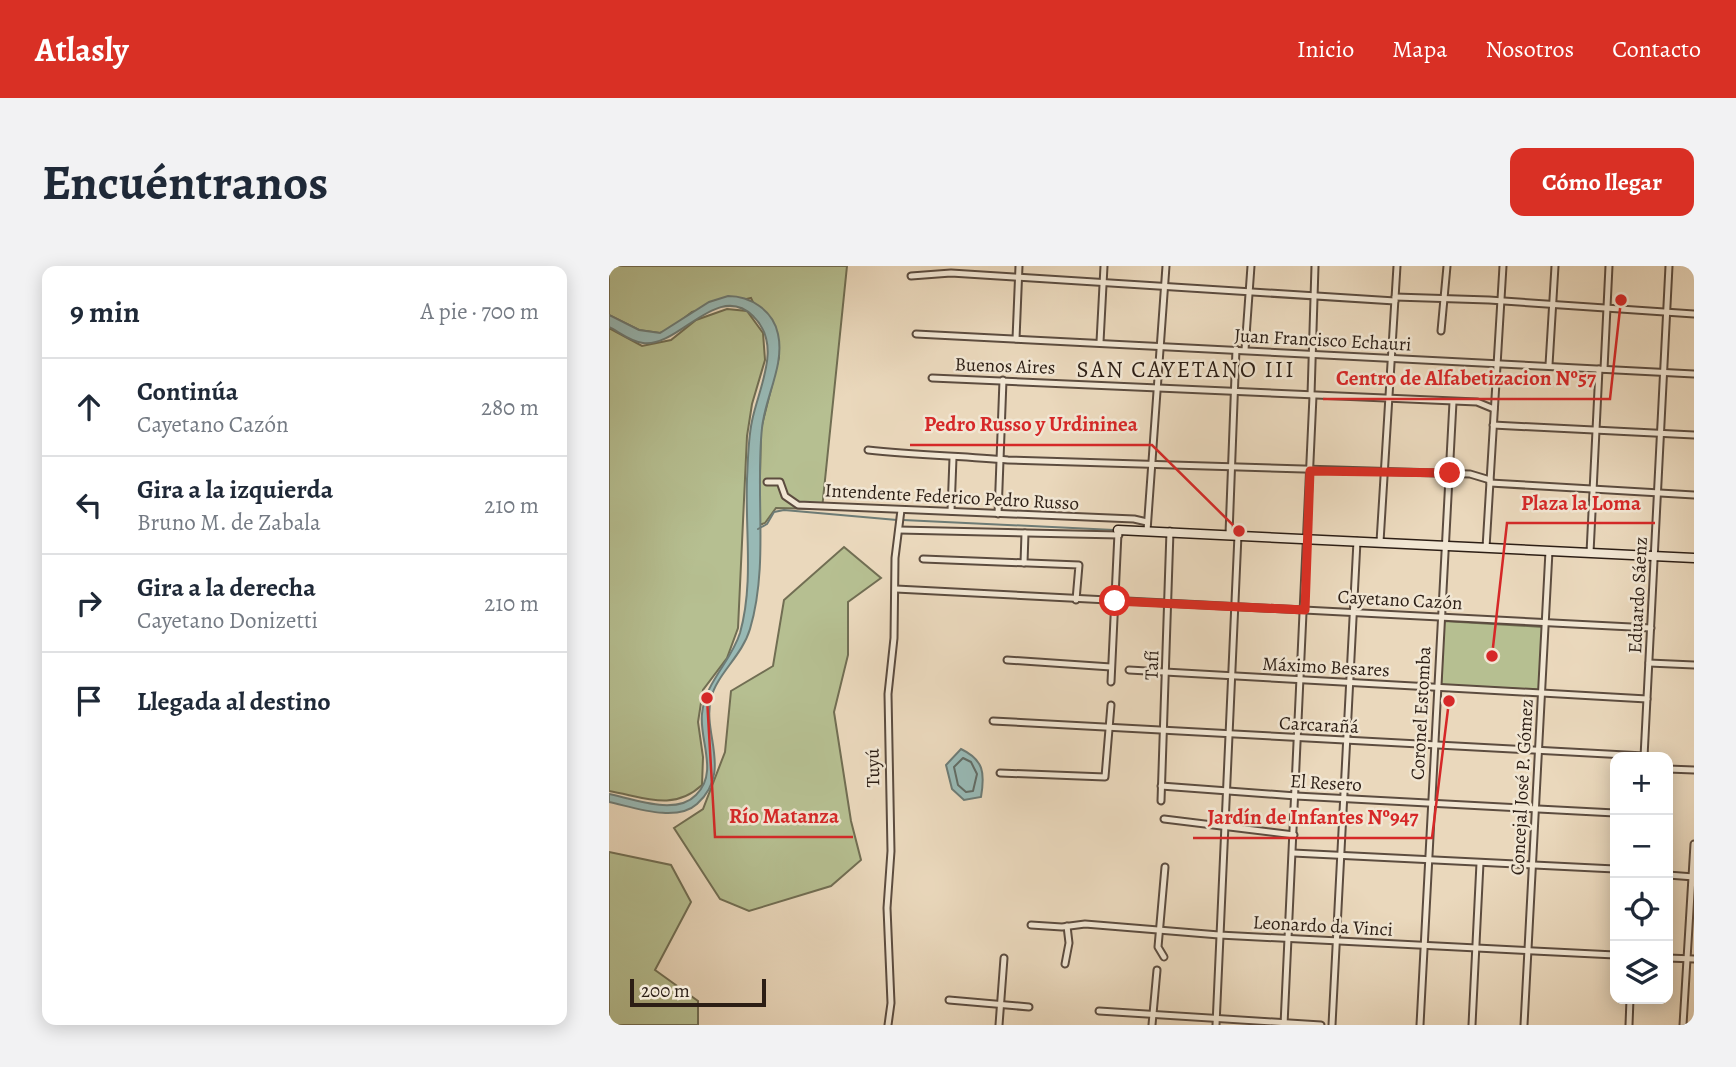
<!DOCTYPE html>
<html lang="es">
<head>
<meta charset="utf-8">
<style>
  body { margin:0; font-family:Alegreya,serif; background:#f2f2f3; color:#1f2937 }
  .controls { position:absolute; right:21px; bottom:21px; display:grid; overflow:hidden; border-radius:14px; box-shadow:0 4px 18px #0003 }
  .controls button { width:63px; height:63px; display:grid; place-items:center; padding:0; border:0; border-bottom:2px solid #e0e1e3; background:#fff; color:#1f2937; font:35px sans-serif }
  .scale { position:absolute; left:21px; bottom:18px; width:136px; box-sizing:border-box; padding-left:7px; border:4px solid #2c1e15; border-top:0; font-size:19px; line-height:24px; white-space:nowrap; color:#2c1e15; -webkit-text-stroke:5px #f1e6d3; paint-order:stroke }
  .stop { position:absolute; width:21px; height:21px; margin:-16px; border:5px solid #d93025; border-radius:50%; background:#fff }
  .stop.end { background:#d93025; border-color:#fff; box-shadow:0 2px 7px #0008 }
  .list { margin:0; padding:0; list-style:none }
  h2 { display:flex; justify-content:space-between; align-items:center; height:91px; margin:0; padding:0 28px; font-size:30px }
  h2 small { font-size:23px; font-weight:400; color:#747a83 }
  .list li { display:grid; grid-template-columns:46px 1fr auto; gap:21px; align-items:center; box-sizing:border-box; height:98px; padding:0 28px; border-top:2px solid #e0e1e3 }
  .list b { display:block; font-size:26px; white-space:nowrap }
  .list p { margin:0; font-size:23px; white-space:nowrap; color:#747a83 }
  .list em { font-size:23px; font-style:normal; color:#747a83 }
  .icon { flex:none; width:38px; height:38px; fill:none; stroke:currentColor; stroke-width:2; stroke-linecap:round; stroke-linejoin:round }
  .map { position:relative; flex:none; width:1085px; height:759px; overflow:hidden; border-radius:14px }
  header { display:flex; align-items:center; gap:42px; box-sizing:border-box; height:98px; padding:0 35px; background:#d93025; color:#fff }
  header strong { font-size:33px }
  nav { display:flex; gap:38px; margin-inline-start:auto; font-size:24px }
  .intro { display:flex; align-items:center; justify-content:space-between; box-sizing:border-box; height:168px; padding:0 42px }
  h1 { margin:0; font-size:49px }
  .button { padding:18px 32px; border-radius:14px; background:#d93025; color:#fff; font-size:24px; font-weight:700 }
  main { display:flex; gap:42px; padding:0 42px }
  aside { flex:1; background:#fff; border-radius:14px; box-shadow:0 4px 18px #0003 }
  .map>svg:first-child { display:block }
</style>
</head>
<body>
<header>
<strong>Atlasly</strong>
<nav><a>Inicio</a><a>Mapa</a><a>Nosotros</a><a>Contacto</a></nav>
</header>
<div class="intro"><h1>Encuéntranos</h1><a class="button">Cómo llegar</a></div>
<main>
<aside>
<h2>9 min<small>A pie · 700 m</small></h2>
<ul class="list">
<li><svg class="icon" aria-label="ahead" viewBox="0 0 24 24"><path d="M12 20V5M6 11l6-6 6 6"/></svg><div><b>Continúa</b><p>Cayetano Cazón</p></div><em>280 m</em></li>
<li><svg class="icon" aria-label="left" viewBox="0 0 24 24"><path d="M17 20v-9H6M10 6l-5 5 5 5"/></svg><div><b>Gira a la izquierda</b><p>Bruno M. de Zabala</p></div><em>210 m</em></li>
<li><svg class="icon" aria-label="right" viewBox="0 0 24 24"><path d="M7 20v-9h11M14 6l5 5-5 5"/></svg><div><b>Gira a la derecha</b><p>Cayetano Donizetti</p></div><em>210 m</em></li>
<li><svg class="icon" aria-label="arrive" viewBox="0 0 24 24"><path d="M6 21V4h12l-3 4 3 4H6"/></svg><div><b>Llegada al destino</b></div></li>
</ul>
</aside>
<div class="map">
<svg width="1085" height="759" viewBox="0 0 1085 759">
  <rect width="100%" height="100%" fill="#ead8bc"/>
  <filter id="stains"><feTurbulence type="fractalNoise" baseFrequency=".00286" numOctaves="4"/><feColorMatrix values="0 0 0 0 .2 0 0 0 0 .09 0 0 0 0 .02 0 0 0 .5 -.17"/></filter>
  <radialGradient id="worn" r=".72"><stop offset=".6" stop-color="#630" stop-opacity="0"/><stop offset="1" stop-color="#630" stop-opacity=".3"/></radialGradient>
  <g fill="#b6bf91" stroke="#716e53" stroke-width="2">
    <polygon points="0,0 238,0 213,243 167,242 156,257 150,259 152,163 170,91 142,32 83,46 61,63 51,67 30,64 0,49"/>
    <path d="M118 43 138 45 154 67 156 94 143 138 138 170 129 362 118 392 94 424 89 456 94 491 93 519C64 546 35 531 0 525V62L33 80 62 74 87 54Z"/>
    <polygon points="235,281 272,312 239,336 239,389 225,446 242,555 252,594 222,620 140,645 111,633 65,562 94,543 116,486 122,425 164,400 175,334"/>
    <polygon points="835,355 934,361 930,424 832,419"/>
    <polygon points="0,586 62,599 82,636 46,704 89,735 89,759 0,759"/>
  </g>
  <g fill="#98b9b5" stroke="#6d7b75" stroke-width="2">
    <path d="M119 30C141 30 164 44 169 68 176 99 156 131 153 162 146 228 160 299 141 363 133 390 108 408 102 432 93 469 124 505 88 538 67 557 24 541 0 536V528C24 533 67 550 87 529 110 507 90 474 93 448 96 416 122 396 131 367 145 317 136 264 138 213 139 194 139 174 143 155 150 120 174 79 144 50 108 15 70 82 34 77 22 76 10 66 0 61V49L30 64 51 67 100 36Z"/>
    <path d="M352 483C375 494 376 507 372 531L355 534 343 523 337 499Z"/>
  </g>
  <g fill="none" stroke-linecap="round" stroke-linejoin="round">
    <polygon stroke="#626c65" stroke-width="2" points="354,492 362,496 368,508 364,525 357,526 349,519 345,501"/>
    <g stroke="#6d7b75" stroke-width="2">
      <polyline points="294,254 505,264"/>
      <polyline points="149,263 158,258 165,246 175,244 288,254"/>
    </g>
    <g stroke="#5c4c3f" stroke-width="9">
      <g id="street">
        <polyline points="302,10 342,7 786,35"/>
        <polyline points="786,31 880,34 1085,48"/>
        <polyline points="832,65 838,0"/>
        <polyline points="307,68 1085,108"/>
        <polyline points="407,73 410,0"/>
        <polyline points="491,76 495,0"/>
        <polyline points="636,84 642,0"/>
        <polyline points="940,99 946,0"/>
        <polyline points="995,103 1000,0"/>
        <polyline points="323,112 868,136 885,143"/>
        <polyline points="702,129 706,0"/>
        <polyline points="884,159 1085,169"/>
        <path d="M259 184C306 189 352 190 399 194L861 208 881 214"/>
        <polyline points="158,216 171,216 176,230 189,239 525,253 538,256"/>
        <polyline points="881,217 1085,229"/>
        <polyline points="342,245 344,192"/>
        <polyline points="389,248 394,114"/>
        <polyline points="290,264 510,269"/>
        <polyline points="538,265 557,0"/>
        <polyline points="620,268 627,83"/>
        <polyline points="771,276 788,0"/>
        <polyline points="877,282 894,0"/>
        <polyline points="981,287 990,103"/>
        <polyline points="314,293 470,299 467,334"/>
        <polyline points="415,297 416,267"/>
        <polyline points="287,323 1042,362"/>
        <polyline points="398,394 502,401"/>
        <polyline points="1040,397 1085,399"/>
        <polyline points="520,404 1038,433"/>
        <polyline points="502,416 509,267"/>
        <polyline points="384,455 1035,490"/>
        <polyline points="1035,491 1060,0"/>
        <polyline points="1059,503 1085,504"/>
        <polyline points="391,507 496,511 502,439"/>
        <polyline points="552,520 687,530 1006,547"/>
        <polyline points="552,535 561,265"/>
        <polyline points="555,553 685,569"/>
        <polyline points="684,587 1006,603"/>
        <polyline points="1059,609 1085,611"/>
        <polyline points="422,659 453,661 476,658 610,669 1006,689"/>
        <polyline points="555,691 549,681 556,601"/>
        <polyline points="1059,692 1085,693"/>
        <polyline points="456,698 460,677 458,660"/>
        <polyline points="340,734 420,741"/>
        <polyline points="490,745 712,759"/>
        <polyline points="279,759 282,737 278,642 282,585 279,428 285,372 286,292 292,244"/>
        <polyline points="390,759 395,692"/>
        <polyline points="543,759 548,704"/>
        <polyline points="607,759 629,269"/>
        <polyline points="675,759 704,130"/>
        <polyline points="723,759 748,275"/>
        <polyline points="811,759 844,136"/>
        <polyline points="863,759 871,597"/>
        <polyline points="915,759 940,285"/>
        <polyline points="1020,759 1021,733"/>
        <polyline points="1074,759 1085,578"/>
      </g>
    </g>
    <g stroke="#2c1e15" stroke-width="11">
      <polyline id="secondary" points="509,264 1085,292"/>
    </g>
    <use href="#street" stroke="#f1e6d3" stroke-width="5"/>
    <use href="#secondary" stroke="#f1e6d3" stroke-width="8"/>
  </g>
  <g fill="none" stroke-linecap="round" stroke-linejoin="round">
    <polyline stroke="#d93025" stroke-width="9" points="506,335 696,344 701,205 841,207"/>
  </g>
  <g text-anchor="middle" stroke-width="5" stroke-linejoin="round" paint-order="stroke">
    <g font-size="19" fill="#2c1e15" stroke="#f1e6d3">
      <text transform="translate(714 73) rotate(3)" y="7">Juan Francisco Echauri</text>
      <text transform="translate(396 99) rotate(2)" y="7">Buenos Aires</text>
      <text transform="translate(343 230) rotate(3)" y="7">Intendente Federico Pedro Russo</text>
      <text transform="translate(1028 329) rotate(-87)" y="7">Eduardo Sáenz</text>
      <text transform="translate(791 333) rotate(3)" y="7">Cayetano Cazón</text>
      <text transform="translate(542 399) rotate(-88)" y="7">Tafí</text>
      <text transform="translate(717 400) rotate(3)" y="7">Máximo Besares</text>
      <text transform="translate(811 447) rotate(-87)" y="7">Coronel Estomba</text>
      <text transform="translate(710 458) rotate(3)" y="7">Carcarañá</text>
      <text transform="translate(263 502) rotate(-91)" y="7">Tuyú</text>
      <text transform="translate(717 516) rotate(3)" y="7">El Resero</text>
      <text transform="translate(912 521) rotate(-87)" y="7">Concejal José P. Gómez</text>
      <text transform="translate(714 659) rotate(3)" y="7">Leonardo da Vinci</text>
    </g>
    <g font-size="23" letter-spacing="2" fill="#2c1e15" stroke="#f1e6d3">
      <text x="577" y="111">SAN CAYETANO III</text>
    </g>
  </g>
  <path fill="none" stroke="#d62828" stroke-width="2.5" d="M1012 34L1001 133H714M630 265L543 179H301M883 390L898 257H1046M98 432L106 571H244M840 435L823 572H584"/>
  <g fill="#d62828" stroke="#f1e6d3" stroke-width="2.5">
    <circle cx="1012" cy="34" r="7"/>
    <circle cx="630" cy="265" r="7"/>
    <circle cx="883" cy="390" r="7"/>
    <circle cx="98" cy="432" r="7"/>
    <circle cx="840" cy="435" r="7"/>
  </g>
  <g font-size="21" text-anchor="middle" font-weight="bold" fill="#d62828" stroke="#f1e6d3" stroke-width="5" stroke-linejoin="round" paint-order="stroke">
    <text x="857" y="119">Centro de Alfabetizacion Nº57</text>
    <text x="422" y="165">Pedro Russo y Urdininea</text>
    <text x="972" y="244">Plaza la Loma</text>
    <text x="175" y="557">Río Matanza</text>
    <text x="704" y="558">Jardín de Infantes Nº947</text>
  </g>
  <rect width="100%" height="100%" filter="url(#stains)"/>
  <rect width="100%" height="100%" fill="url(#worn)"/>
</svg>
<div class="controls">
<button>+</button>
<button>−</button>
<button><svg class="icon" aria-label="locate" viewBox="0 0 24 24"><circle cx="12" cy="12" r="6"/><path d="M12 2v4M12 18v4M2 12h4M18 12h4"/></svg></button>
<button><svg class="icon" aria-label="layers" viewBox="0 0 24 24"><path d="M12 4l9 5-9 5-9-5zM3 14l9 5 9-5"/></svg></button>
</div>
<div class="scale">200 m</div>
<div class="stop" style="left:506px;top:335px"></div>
<div class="stop end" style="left:841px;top:207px"></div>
</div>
</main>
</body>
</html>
